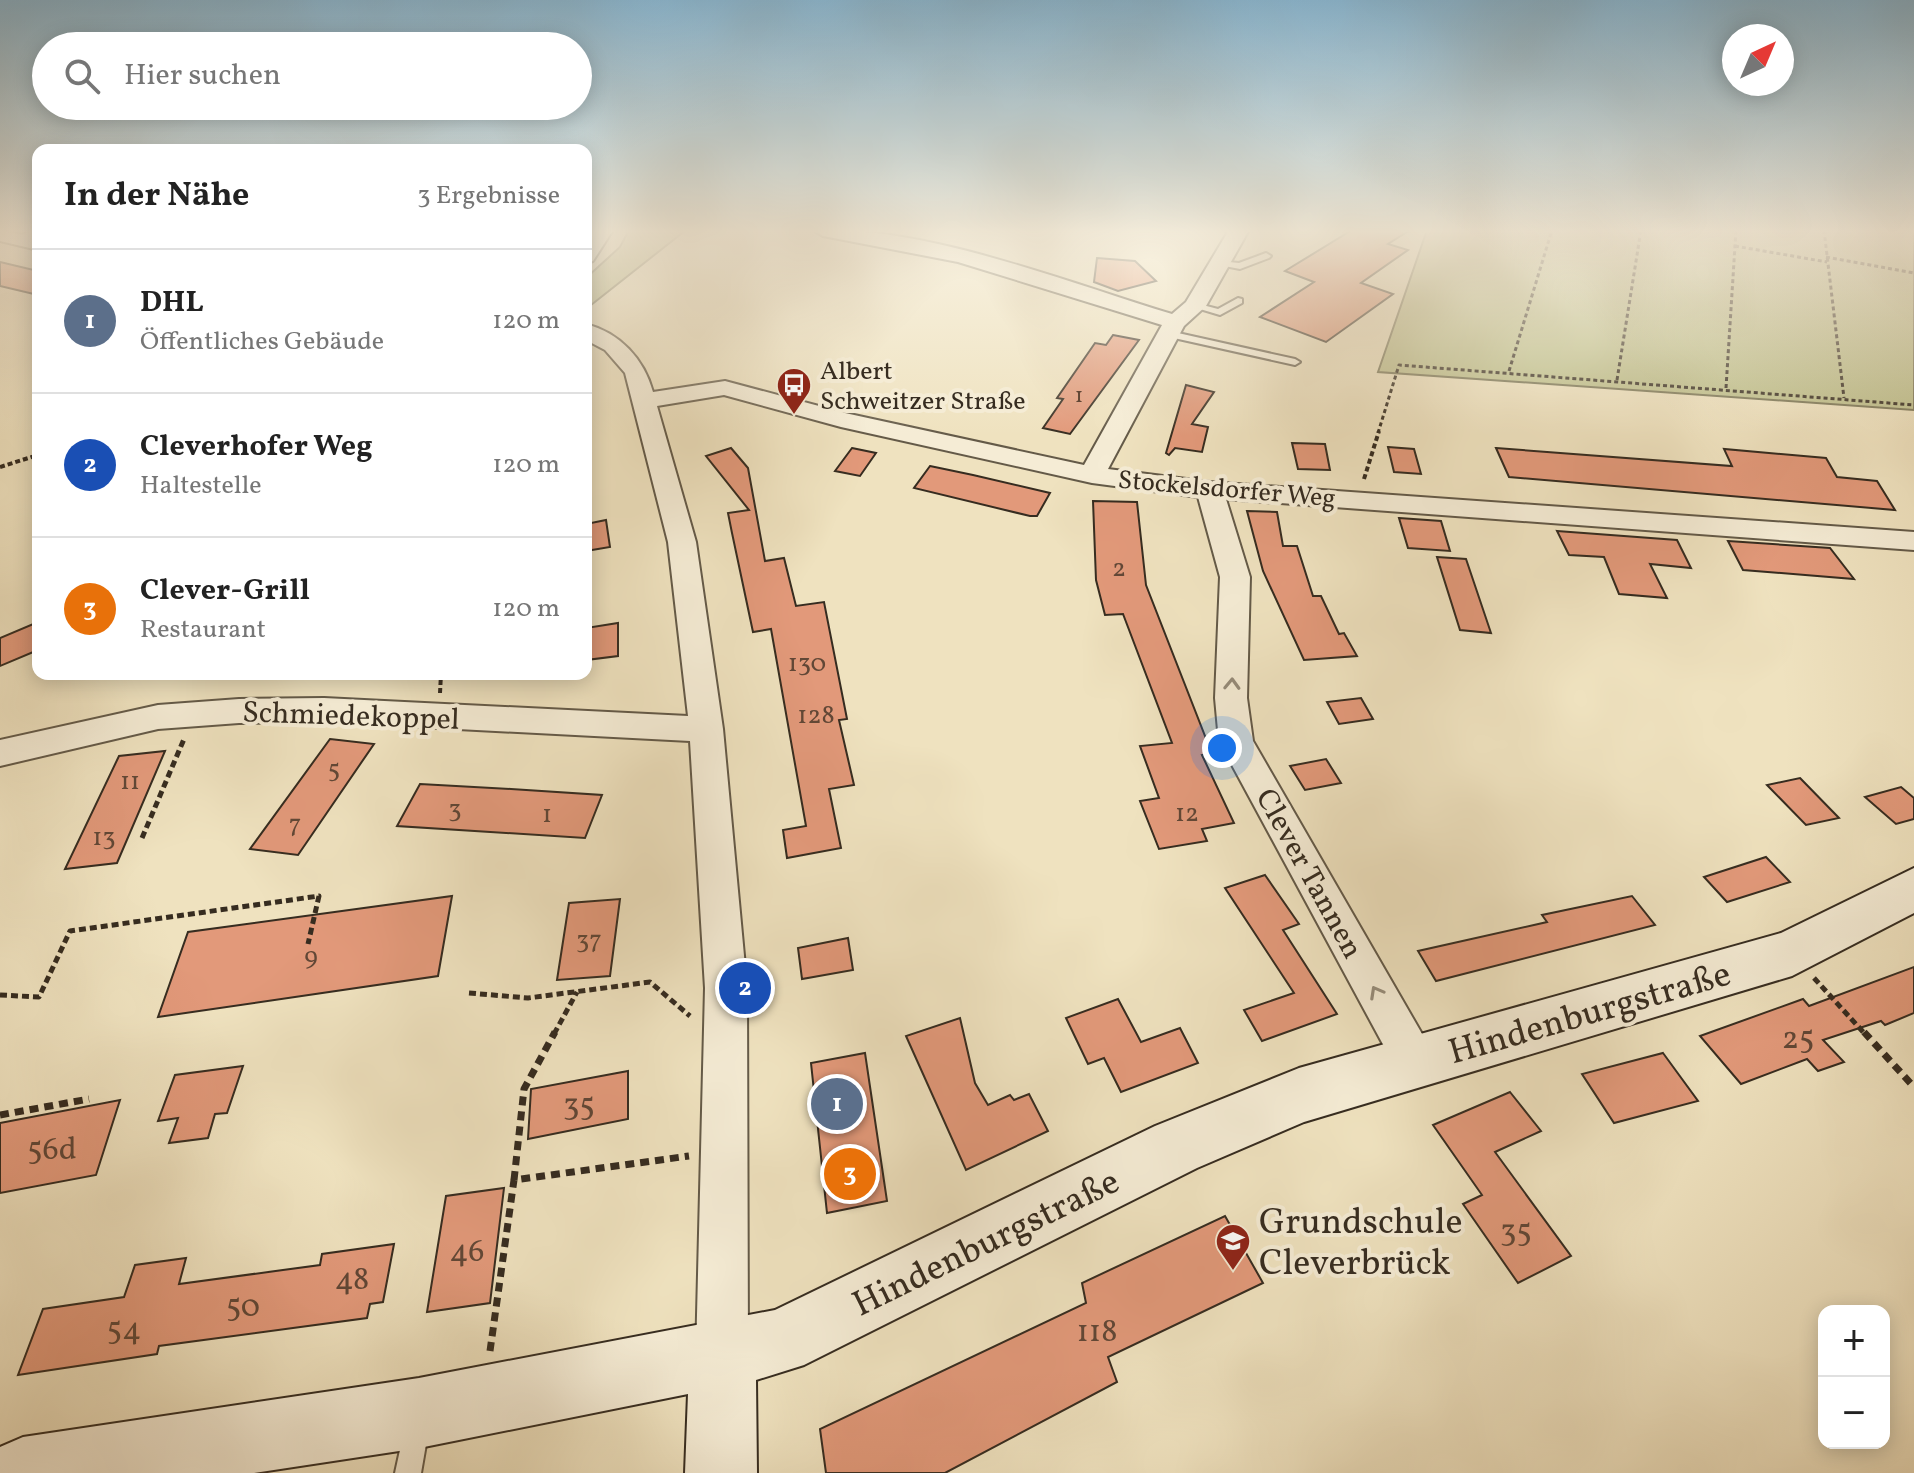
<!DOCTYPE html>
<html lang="de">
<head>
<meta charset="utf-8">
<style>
  body { margin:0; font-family:Vollkorn,serif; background:#f2f2f2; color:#222 }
  .controls { position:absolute; right:24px; bottom:24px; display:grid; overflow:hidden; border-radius:16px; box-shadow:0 4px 20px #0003 }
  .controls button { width:72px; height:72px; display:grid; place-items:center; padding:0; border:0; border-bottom:2px solid #e0e0e0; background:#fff; color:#222; font:40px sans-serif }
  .compass { position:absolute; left:1722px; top:24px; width:72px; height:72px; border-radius:50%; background:#fff; box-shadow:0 4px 20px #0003; rotate:44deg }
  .you { position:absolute; left:1222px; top:748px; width:28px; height:28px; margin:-20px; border:6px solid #fff; border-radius:50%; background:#1a73e8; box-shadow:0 0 0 12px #1a73e833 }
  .badge { display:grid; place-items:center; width:52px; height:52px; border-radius:50%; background:#db2777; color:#fff; font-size:26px; font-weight:700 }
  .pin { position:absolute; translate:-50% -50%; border:4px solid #fff; box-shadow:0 2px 8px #0006 }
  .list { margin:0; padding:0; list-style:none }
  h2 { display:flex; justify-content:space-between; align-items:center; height:104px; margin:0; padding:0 32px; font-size:34px }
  h2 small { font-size:26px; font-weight:400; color:#767676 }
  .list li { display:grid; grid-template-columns:52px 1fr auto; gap:24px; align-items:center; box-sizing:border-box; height:144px; padding:0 32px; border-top:2px solid #e0e0e0 }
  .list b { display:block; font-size:30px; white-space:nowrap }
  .list p { margin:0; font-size:26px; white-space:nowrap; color:#767676 }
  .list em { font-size:26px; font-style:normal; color:#767676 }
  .icon { flex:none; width:44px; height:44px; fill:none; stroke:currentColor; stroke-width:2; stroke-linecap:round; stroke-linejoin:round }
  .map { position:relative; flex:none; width:1914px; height:1473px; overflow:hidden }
  .search { position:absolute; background:#fff; box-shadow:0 4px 20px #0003; left:32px; top:32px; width:560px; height:88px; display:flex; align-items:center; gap:20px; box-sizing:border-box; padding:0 28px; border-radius:44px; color:#767676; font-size:30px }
  .panel { position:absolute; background:#fff; box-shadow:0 4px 20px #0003; left:32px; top:144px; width:560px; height:536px; border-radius:16px }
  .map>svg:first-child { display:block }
</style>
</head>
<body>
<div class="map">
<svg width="1914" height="1473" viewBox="0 0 1914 1473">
  <rect width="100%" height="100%" fill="#efe2bf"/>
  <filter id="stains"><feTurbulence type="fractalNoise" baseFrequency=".0025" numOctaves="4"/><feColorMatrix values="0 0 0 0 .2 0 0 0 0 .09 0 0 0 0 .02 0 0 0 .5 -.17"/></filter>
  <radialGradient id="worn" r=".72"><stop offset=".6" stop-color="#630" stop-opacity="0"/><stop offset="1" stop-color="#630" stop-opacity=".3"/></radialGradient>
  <g fill="#c0c18d" stroke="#7b7656" stroke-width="2">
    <polygon points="629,230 686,230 586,309 586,278 620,247"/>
    <polygon points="1427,230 1914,230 1914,410 1378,372"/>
  </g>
  <g fill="#e2997a" stroke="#362c20" stroke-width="2">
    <polygon points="1352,230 1410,230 1388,244 1408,250 1361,283 1393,294 1326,342 1260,317 1314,282 1285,271"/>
    <polygon points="1097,258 1135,261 1156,281 1118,291 1094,282"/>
    <polygon points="0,262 38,271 38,295 0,286"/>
    <polygon points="1113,335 1139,340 1070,434 1043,428 1063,399 1057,398 1095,343 1106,345"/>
    <polygon points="1186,385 1214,392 1192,424 1208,427 1202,452 1175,448 1169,455 1166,453"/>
    <polygon points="1292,443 1325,444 1330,470 1298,469"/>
    <polygon points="1388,447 1414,449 1421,474 1394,472"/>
    <polygon points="731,448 748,468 765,561 784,558 796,606 824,602 847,719 839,720 854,785 829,789 841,848 787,858 783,830 806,826 771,629 753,632 732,533 728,513 749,510 706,456"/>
    <polygon points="852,448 876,453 860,476 835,471"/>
    <polygon points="1496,448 1732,466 1724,449 1826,458 1837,477 1877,481 1895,510 1509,477"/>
    <polygon points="930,466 973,475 1050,493 1037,516 1030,516 914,488"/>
    <polygon points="1093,501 1137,502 1146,585 1212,754 1202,755 1234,823 1202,829 1207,841 1159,849 1140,801 1159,798 1140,746 1172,743 1123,614 1105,615 1096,580"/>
    <polygon points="1247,511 1277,512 1283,546 1297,546 1313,596 1321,596 1339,634 1344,633 1357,656 1304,660 1263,571"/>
    <polygon points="1399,518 1441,521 1450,551 1408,548"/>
    <polygon points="606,520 610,547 586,551 586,524"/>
    <polygon points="1557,531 1677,540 1691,568 1650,564 1667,598 1619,594 1604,557 1569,555"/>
    <polygon points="1728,541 1830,548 1854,579 1743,570"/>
    <polygon points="1437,557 1466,559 1491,633 1460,630"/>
    <polygon points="38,622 38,650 0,666 0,638"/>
    <polygon points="618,623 618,656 586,660 586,628"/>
    <polygon points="1361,698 1373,719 1339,724 1327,702"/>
    <polygon points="330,739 374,744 298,855 250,849"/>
    <polygon points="165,751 117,863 65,869 119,756"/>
    <polygon points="1326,759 1341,783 1305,790 1290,766"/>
    <polygon points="1800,778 1839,818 1806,825 1767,785"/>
    <polygon points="420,784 511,789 602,795 585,838 397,826"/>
    <polygon points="1901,787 1914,798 1914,819 1896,824 1865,797"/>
    <polygon points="1766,857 1790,882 1727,902 1704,877"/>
    <polygon points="1265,875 1299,924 1283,930 1337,1014 1262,1041 1244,1010 1294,993 1225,888"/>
    <polygon points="452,896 438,976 158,1017 188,932"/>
    <polygon points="1632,896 1655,925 1436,981 1418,951 1547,922 1542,915"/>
    <polygon points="620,899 610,976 557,980 569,903"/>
    <polygon points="848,938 853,970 802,979 798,948"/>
    <polygon points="1914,967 1914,1013 1885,1025 1881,1021 1823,1040 1844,1062 1818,1071 1807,1059 1741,1084 1700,1036 1803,999 1809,1006"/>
    <polygon points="1118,999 1141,1042 1180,1028 1198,1063 1121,1092 1104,1058 1088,1064 1066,1018"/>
    <polygon points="960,1018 975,1083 988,1105 1010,1095 1014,1100 1029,1094 1048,1131 966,1170 906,1036"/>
    <polygon points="865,1053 887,1201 827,1213 811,1063"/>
    <polygon points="1663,1053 1698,1101 1614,1123 1582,1074"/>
    <polygon points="243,1066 227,1113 215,1114 208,1138 169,1143 178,1118 158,1121 175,1075"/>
    <polygon points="628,1071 628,1119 528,1139 531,1089"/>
    <polygon points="1510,1092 1541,1131 1495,1152 1571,1256 1518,1283 1463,1204 1482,1195 1433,1125"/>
    <polygon points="120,1100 96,1175 0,1193 0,1123"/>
    <polygon points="504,1188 490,1303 427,1312 446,1196"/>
    <polygon points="1225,1216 1263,1283 1108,1357 1117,1382 945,1473 826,1473 820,1429 1086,1303 1082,1283"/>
    <polygon points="394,1244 383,1302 370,1304 367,1318 159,1346 157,1354 18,1375 43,1309 124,1297 135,1265 186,1258 179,1284 320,1265 322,1254"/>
  </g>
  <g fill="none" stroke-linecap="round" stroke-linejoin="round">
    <g stroke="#645a48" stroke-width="4">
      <g id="lane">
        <polygon points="33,230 38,230 38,234 16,242 11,239"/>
        <polygon points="1266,253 1271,256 1269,258 1240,269 1214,264 1219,261 1239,263"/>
        <polygon points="1238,298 1242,299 1242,303 1220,315 1190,306 1195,303 1218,309"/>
        <polygon points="1169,331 1295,359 1300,362 1295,365 1165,336 1165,332"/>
        <polygon points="416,1414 425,1418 429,1427 421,1473 395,1473 407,1418"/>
      </g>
    </g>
    <g stroke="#645a48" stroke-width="4">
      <g id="street">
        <polygon points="0,230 38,238 38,250 0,241"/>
        <polygon points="593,230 613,230 593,261 586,263 586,241"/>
        <path d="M813 230C926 226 1063 281 1172 314L1186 302 1229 230H1249L1206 306 1184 326 1108 469 1210 482 1914 532V550L1226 499 1250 577 1247 698 1253 741 1429 1046 1436 1060 1429 1074 1414 1080 1399 1074 1219 741 1215 698 1220 577 1198 497 1092 483 841 427 724 395 657 406 696 542 723 729 747 988 748 1356 740 1374 722 1382 704 1374 696 1356 705 988 690 741 324 722 239 723 158 729 0 766V740L158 705 239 699 324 698 688 716 668 542 625 373 605 350 586 340V324C620 333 644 359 653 392L725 381 845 413 1084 465 1162 325 958 262 823 236Z"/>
      </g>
    </g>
    <g stroke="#362c20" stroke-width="4">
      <polygon id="secondary" points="1914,868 1914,913 1792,976 1304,1122 1197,1168 804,1365 756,1380 757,1473 685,1473 688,1394 419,1448 254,1473 0,1473 0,1447 23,1437 419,1378 775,1310 1155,1126 1299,1068 1781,933"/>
    </g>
    <g stroke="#362c20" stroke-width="3" stroke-dasharray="4 3" stroke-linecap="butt">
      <polyline points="1824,230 1844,398"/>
      <polyline points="1735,246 1827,262"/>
      <polyline points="1826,257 1914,273"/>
      <polyline points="1509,371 1552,230"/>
      <polyline points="1617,380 1641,230"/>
      <polyline points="1726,388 1736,230"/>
      <polyline points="1378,433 1399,365 1914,405"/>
    </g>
    <g stroke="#362c20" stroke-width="4" stroke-dasharray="5 3" stroke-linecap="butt">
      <polyline points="0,467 38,455"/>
      <polyline points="1364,479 1379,431"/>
      <polyline points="440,693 441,674"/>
    </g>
    <g stroke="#362c20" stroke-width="5" stroke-dasharray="7 4" stroke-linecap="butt">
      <polyline points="142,838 184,739"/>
      <polyline points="1814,978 1865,1034"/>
      <polyline points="469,993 528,998 650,982 690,1016"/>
      <polyline points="0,995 39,997 70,931 319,896 308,944"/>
      <polyline points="554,1034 577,992"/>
    </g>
    <g stroke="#362c20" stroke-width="7" stroke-dasharray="9 6" stroke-linecap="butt">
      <polyline points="1864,1032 1914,1087"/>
      <polyline points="0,1115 89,1099"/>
      <polyline points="514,1180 524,1089 555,1032"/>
      <polyline points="490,1351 514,1180 689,1156"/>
    </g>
    <use href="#lane" fill="#f5ecd5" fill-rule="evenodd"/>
    <use href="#street" fill="#f5ecd5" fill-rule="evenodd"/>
    <use href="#secondary" fill="#f5ecd5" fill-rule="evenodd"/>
  </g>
  <defs><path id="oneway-chevron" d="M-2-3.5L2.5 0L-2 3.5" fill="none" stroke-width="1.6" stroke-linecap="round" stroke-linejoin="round" transform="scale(2)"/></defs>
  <g stroke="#968c7a">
    <use href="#oneway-chevron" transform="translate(1232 684) rotate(-88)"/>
    <use href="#oneway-chevron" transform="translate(1376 992) rotate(-119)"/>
  </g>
  <linearGradient id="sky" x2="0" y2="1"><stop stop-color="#89b8d4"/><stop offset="0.53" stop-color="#f8f2e2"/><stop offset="1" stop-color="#f8f2e2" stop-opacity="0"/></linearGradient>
  <rect width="1914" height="436" fill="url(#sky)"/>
  <defs>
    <g id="bus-pin" transform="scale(1.8)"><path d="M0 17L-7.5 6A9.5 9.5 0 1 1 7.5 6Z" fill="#8f2418" stroke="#f5ecd5"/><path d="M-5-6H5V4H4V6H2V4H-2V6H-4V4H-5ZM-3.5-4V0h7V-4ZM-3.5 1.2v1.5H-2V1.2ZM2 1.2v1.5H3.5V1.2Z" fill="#fff"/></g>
    <g id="school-pin" transform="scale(1.8)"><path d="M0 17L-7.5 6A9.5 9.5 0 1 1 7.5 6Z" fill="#8f2418" stroke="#f5ecd5"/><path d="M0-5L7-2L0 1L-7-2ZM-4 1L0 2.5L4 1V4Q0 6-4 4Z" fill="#fff"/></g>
  </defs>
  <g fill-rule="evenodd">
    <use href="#bus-pin" x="794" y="385"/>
    <use href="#school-pin" x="1233" y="1241"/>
  </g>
  <g text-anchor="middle" stroke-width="8" stroke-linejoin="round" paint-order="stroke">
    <g font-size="22" fill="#614736">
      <text x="1079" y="402">1</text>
    </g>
    <g font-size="26" fill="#362c20" stroke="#f5ecd5" text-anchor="start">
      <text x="820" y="379">Albert<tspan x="820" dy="30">Schweitzer Straße</tspan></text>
    </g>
    <g font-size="26" fill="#362c20" stroke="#f5ecd5">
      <text transform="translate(1227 488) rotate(5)" y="9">Stockelsdorfer Weg</text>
    </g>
    <g font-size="26" fill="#614736">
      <text x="1119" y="576">2</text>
      <text x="807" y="671">130</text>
      <text x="816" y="723">128</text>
      <text x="334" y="777">5</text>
      <text x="130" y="789">11</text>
      <text x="455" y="817">3</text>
      <text x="1187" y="821">12</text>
      <text x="547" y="822">1</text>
      <text x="295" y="832">7</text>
      <text x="104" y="845">13</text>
      <text x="589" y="948">37</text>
      <text x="311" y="964">9</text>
    </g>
    <g font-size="30" fill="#362c20" stroke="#f5ecd5">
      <text transform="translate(351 715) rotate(2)" y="10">Schmiedekoppel</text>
      <text transform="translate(1310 873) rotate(61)" y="10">Clever Tannen</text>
    </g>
    <g font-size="32" fill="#614736">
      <text x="1798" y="1048">25</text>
      <text x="579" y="1115">35</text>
      <text x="52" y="1159">56d</text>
      <text x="1516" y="1241">35</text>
      <text x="467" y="1261">46</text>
      <text x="352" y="1289">48</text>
      <text x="243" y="1316">50</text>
      <text x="124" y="1339">54</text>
      <text x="1097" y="1341">118</text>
    </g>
    <g font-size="36" fill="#362c20" stroke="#f5ecd5">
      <text transform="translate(1589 1011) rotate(-16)" y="13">Hindenburgstraße</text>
      <text transform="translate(985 1241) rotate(-26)" y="13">Hindenburgstraße</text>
    </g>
    <g font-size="36" fill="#362c20" stroke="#f5ecd5" text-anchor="start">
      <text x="1259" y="1233">Grundschule<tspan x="1259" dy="41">Cleverbrück</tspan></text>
    </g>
  </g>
  <rect width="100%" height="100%" filter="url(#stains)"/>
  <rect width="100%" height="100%" fill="url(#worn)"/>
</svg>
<div class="controls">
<button>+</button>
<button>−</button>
</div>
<svg class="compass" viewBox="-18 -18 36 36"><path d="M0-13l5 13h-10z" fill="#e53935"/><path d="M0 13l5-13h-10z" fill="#767676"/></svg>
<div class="you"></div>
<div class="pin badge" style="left:837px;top:1104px;background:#5c6f8a">1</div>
<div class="pin badge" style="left:745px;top:988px;background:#1a4fb4">2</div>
<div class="pin badge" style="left:850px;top:1174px;background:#e8710a">3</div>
<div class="search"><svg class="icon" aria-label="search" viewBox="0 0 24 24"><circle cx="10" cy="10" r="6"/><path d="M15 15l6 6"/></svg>Hier suchen</div>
<section class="panel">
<h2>In der Nähe<small>3 Ergebnisse</small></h2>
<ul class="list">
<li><span class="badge" style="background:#5c6f8a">1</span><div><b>DHL</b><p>Öffentliches Gebäude</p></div><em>120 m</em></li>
<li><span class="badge" style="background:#1a4fb4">2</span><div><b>Cleverhofer Weg</b><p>Haltestelle</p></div><em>120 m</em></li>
<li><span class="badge" style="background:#e8710a">3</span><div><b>Clever-Grill</b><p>Restaurant</p></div><em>120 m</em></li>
</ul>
</section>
</div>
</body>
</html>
